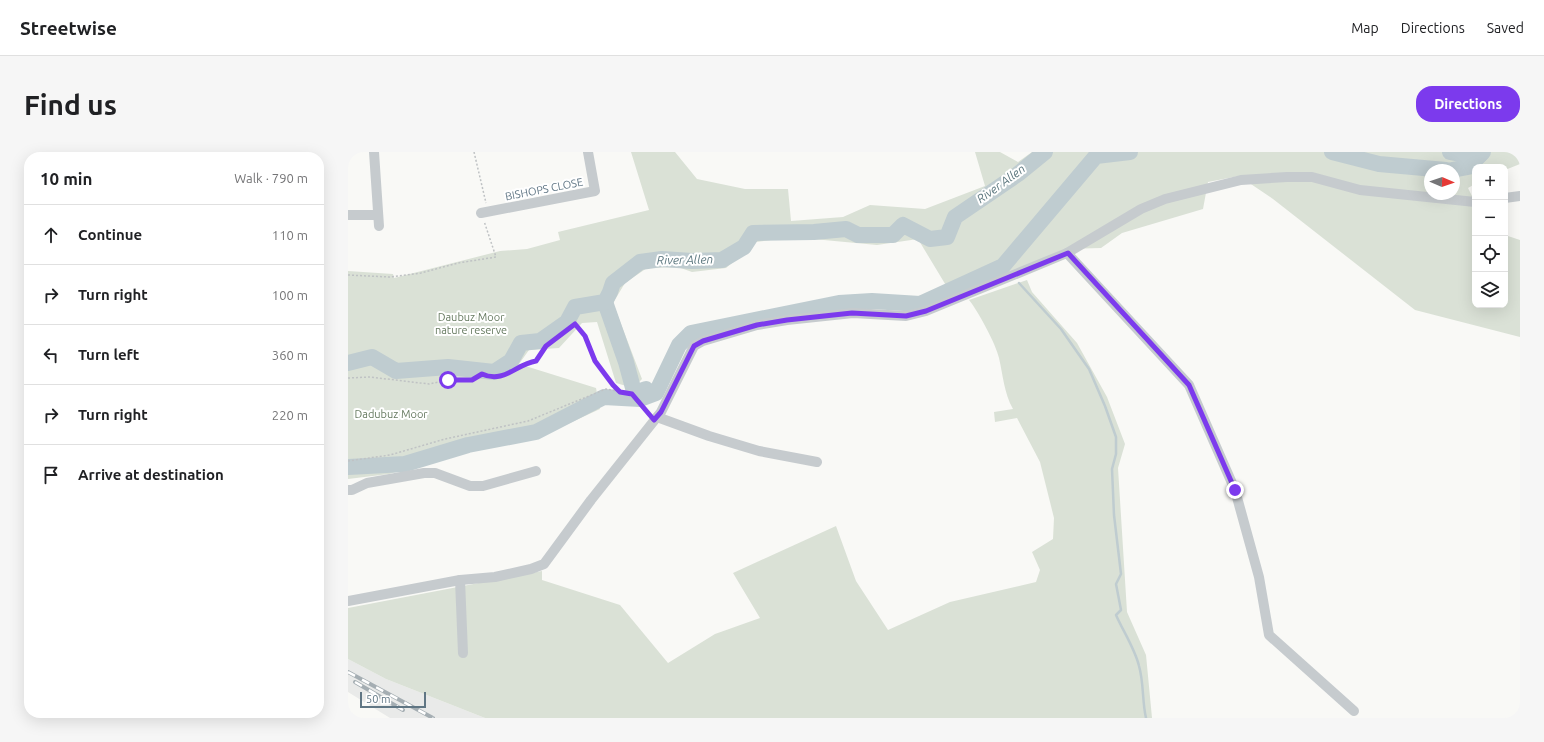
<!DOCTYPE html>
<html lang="en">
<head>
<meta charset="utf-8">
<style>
  body { margin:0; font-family:Ubuntu,sans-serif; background:#f6f6f6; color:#202124 }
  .controls { position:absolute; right:12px; top:12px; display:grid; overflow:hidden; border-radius:8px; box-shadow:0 4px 16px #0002 }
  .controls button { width:36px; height:36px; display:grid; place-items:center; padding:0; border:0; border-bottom:1px solid #e0e0e0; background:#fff; color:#202124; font:20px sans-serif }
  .compass { position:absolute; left:1076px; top:12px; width:36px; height:36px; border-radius:50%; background:#fff; box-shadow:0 4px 16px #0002; rotate:92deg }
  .scale { position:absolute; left:12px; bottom:10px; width:66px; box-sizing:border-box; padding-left:4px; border:2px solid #607684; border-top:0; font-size:11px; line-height:14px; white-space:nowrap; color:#607684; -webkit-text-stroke:3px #fff; paint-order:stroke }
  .stop { position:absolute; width:12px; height:12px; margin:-9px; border:3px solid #7c3aed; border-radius:50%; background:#fff }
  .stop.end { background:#7c3aed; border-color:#fff; box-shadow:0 1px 4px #0008 }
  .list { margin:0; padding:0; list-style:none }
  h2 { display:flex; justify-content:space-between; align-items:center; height:52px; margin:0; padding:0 16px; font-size:17px }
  h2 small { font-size:13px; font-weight:400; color:#757577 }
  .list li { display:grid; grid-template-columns:26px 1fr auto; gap:12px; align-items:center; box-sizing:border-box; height:60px; padding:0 16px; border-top:1px solid #e0e0e0 }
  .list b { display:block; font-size:15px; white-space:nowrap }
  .list em { font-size:13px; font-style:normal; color:#757577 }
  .icon { flex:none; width:22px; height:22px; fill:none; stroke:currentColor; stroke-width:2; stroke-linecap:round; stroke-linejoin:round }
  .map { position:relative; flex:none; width:1172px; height:566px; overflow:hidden; border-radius:16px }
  header { display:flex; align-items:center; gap:24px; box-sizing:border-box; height:56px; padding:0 20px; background:#fff; border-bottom:1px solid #e0e0e0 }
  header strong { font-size:19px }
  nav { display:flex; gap:22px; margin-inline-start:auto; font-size:14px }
  .intro { display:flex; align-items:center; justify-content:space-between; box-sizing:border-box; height:96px; padding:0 24px }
  h1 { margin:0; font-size:28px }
  .button { padding:10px 18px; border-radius:16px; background:#7c3aed; color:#fff; font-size:14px; font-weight:700 }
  main { display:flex; gap:24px; padding:0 24px }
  aside { flex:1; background:#fff; border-radius:16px; box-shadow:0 4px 16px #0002 }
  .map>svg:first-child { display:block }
</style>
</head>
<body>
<header>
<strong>Streetwise</strong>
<nav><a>Map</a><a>Directions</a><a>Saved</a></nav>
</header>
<div class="intro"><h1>Find us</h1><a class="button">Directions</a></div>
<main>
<aside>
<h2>10 min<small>Walk · 790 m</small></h2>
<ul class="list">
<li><svg class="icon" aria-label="ahead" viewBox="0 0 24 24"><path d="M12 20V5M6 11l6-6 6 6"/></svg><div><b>Continue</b></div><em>110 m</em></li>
<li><svg class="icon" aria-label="right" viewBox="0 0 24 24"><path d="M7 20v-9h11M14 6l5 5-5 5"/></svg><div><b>Turn right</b></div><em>100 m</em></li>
<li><svg class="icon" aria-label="left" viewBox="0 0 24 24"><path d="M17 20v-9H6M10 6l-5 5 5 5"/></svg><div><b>Turn left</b></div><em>360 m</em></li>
<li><svg class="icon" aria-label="right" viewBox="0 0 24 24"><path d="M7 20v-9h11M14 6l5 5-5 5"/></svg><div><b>Turn right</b></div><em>220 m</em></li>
<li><svg class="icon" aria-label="arrive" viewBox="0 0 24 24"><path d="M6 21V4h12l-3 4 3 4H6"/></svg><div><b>Arrive at destination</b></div></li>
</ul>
</aside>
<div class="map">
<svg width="1172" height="566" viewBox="0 0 1172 566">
  <rect width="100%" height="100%" fill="#f9f9f6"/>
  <polygon fill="#e9eae9" points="0,507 38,527 137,566 42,566 0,540"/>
  <g fill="#dae1d6" fill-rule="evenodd">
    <path d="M283 0H327L349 27 397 37H440L443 69 495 65 522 53 577 57 637 34 627 0H652L670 10 684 0H1172V12L1157 18V15H1127V32L1120 36 1127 50V153H1157V83L1172 88V185L1067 158 925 47 891 24 860 30 855 57 774 81 753 96 717 97 605 145 570 87 529 93 444 85 408 90 378 116 344 120 330 115 299 116 277 131 265 151 294 227 285 236 268 231 249 170 234 171 211 196 181 198 171 212 248 236 252 257 196 283 100 305 41 322 0 327V119L45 122 46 126 152 99 179 97 212 88 210 80 301 58ZM1082 18H1106V42H1082Z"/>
    <path d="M679 128 684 140 729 191 759 245 777 292 770 316 779 460 798 503 804 566H137L38 527 0 507V456L194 419V428L272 453 320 511 367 482 412 466 385 421 488 374 508 429 540 478 602 450 688 430 692 418 684 400 705 387 706 366 692 310 669 266 647 270 646 260 665 257C656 241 655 223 651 206 648 192 630 159 621 148Z"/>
  </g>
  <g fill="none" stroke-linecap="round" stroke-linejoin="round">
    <g stroke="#bfccd0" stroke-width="2.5">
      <polyline points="655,114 660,118"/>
      <path d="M671 131 713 177 741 217 757 254 768 285V302L764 317 766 363 773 422 768 432 773 458 768 463C775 479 787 497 791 514 796 531 794 549 798 566"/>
    </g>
    <g stroke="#bfccd0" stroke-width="16">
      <polyline points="984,0 1031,12 1098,18"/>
      <polyline points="1102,0 1112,2 1132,3 1135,0"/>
      <polyline points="1104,18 1120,15 1132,3"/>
      <polyline points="257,150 278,210 285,236 289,240 298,237 300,242"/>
      <polyline points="0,211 24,205 48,219 100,215 146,220 163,209 173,191 192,189 219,170 227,155 257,150 262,140 265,131 292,110 314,107 344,109 374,108 396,95 405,81 466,80 498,77 510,83 545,83 555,73 582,87 599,85 607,65 670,22 697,0"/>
      <polyline points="0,315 57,312 120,293 188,280 256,245 292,247 308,241 331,193 343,181 491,151 524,149 572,152 655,114 748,4 782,0"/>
    </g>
    <g stroke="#bfc2c4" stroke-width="1.5" stroke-dasharray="2 2" stroke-linecap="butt">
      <polyline points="126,0 138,51"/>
      <polyline points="0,123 41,125 73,121 110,111 148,105 136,69"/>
      <path d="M0 226 22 225 81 232 100 228H124L134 221C156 231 168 212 188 209L198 194 227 172C246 194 248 219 272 239"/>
      <polyline points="0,309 42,303 97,287 180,269 258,237 284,242 299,261"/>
    </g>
    <g stroke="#c6cbce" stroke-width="10">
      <polyline points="26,0 31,74"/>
      <polyline points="1157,46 1172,44"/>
      <polyline points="133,61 247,39 240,0"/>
      <polyline points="0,63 29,63"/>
      <polyline points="719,101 841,233 887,338 911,425 921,483 1006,559"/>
      <polyline points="309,265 361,284 411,299 469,310"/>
      <polyline points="0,338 4,338 19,331 76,321 87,321 122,334 135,334 188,319"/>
      <polyline points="112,428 115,501"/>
      <polyline points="0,449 112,428 147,425 183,417 196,412 243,348 313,260 346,194 355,189 409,173 439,168 505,161 558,164 578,159 719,101 793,57 817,47 893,28 939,25 964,25 1012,38 1127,50"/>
    </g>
    <g stroke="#a5aeb3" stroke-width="4">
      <g id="rail">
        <polyline points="0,520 85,566"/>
        <polyline points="7,530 55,558"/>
      </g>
    </g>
    <use href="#rail" stroke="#fff" stroke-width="2.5" stroke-dasharray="8" stroke-linecap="butt"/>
  </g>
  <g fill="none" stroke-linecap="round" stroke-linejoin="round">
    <path stroke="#7c3aed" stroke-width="5" d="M100 228H124L134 222C156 232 168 212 188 209L198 194 227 172 237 184 247 209 265 233 272 240 284 242 306 268 313 260 346 194 355 189 409 173 439 168 504 161 558 164 578 159 720 101 841 233 887 338"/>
  </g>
  <g text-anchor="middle" stroke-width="4" stroke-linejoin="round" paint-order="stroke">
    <g font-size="11" fill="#607684" stroke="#fff">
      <text transform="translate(196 37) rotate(-11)" y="4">BISHOPS CLOSE</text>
    </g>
    <g font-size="11" fill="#667a60" stroke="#fff">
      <text x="123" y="169">Daubuz Moor<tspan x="123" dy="13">nature reserve</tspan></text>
      <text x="43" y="266">Dadubuz Moor</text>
    </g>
    <g font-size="12" font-style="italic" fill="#5b767e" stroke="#fff">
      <text transform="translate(653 32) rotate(-36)" y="4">River Allen</text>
      <text transform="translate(337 108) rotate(-1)" y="4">River Allen</text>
    </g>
  </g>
</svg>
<div class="controls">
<button>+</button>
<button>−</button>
<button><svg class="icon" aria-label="locate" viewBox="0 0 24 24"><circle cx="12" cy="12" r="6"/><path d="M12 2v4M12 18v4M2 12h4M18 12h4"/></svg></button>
<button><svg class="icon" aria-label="layers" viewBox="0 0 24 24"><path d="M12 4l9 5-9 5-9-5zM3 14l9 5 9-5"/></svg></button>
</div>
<svg class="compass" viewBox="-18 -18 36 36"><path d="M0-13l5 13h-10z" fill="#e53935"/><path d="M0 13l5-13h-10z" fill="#757577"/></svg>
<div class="scale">50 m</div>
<div class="stop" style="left:100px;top:228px"></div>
<div class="stop end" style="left:887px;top:338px"></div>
</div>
</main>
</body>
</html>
